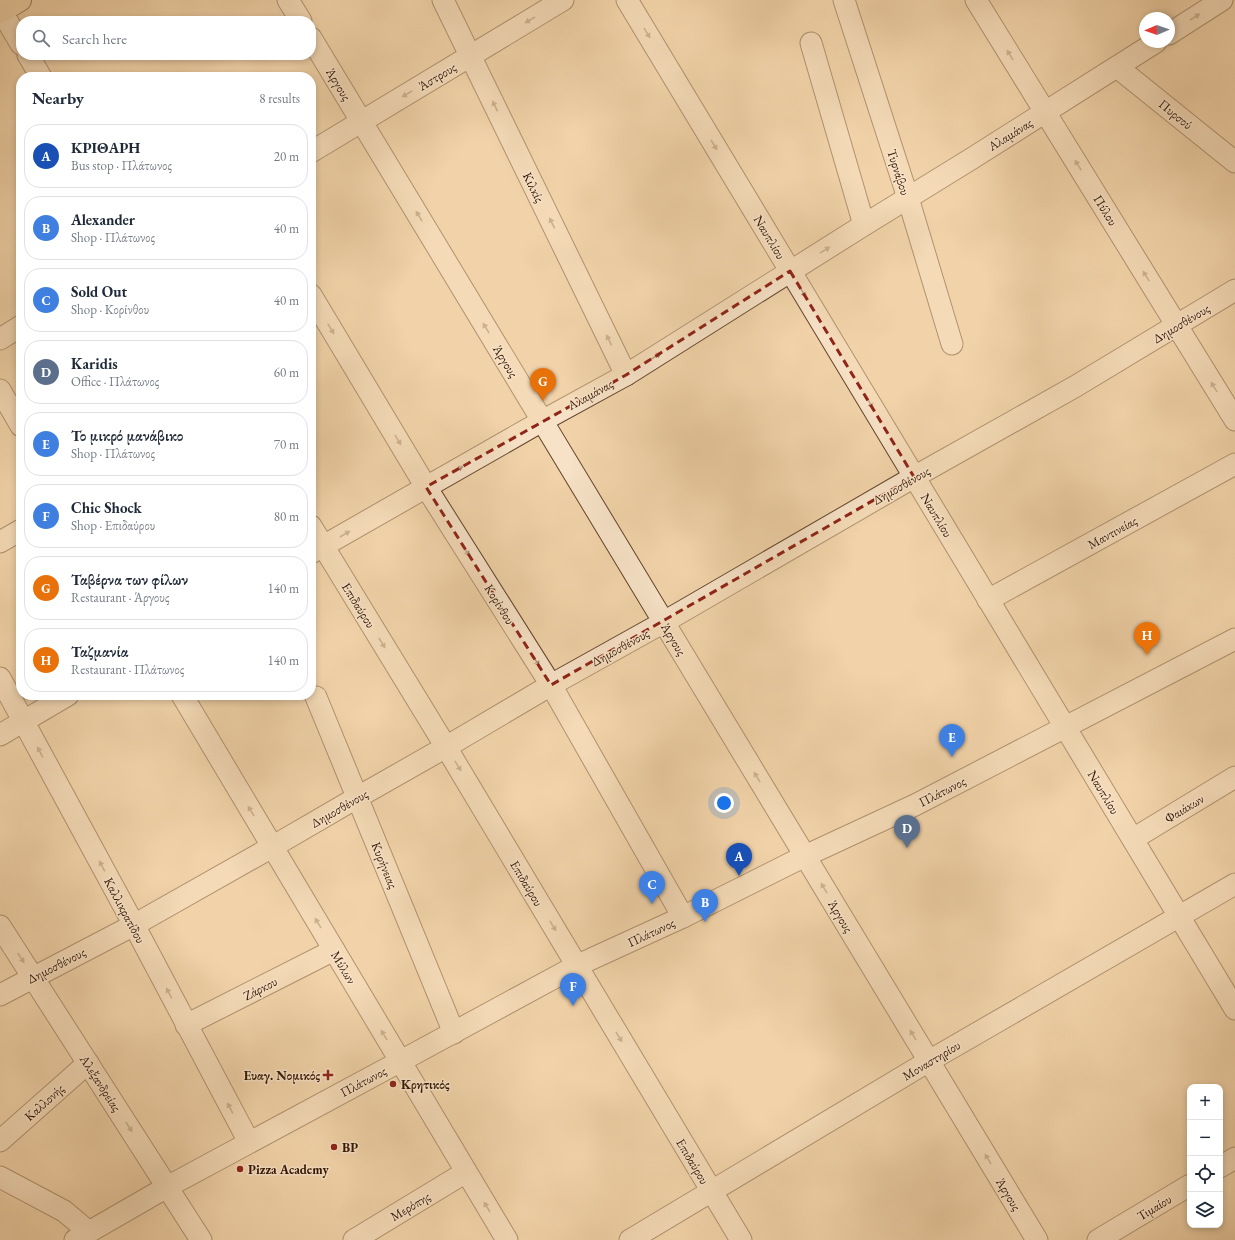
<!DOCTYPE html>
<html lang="en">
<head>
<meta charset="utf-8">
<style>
  body { margin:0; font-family:"EB Garamond",serif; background:#f6f6f7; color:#1f2937 }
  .controls { position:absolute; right:12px; bottom:12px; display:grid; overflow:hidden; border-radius:8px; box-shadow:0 2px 6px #0003 }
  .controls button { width:36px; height:36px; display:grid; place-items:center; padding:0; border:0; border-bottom:1px solid #e0e1e3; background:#fff; color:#1f2937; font:20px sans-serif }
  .compass { position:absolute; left:1139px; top:12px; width:36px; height:36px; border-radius:50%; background:#fff; box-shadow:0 2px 6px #0003; rotate:268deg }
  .you { position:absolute; left:724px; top:803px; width:14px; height:14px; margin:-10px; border:3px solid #fff; border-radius:50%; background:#1a73e8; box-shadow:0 0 0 6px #1a73e833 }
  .badge { display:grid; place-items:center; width:26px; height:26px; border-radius:50%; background:#db2777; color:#fff; font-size:13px; font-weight:700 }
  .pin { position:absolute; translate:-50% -33px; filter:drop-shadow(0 1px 2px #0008) }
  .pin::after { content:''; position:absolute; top:21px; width:14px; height:12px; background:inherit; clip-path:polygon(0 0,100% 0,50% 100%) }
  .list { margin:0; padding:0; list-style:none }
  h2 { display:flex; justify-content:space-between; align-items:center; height:52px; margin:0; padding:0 16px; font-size:17px }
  h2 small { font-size:13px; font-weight:400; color:#747a83 }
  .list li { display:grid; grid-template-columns:26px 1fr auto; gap:12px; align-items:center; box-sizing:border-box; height:64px; margin:0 8px 8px; padding:0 8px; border:1px solid #e0e1e3; border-radius:16px }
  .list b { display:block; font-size:15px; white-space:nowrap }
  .list p { margin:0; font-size:13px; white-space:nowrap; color:#747a83 }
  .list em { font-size:13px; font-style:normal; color:#747a83 }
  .icon { flex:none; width:22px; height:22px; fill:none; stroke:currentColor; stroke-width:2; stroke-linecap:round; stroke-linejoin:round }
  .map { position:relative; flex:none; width:1235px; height:1240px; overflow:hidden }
  .search { position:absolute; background:#fff; box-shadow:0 2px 6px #0003; left:16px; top:16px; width:300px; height:44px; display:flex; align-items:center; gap:10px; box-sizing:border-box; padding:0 14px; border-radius:16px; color:#747a83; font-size:15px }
  .panel { position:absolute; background:#fff; box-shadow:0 2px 6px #0003; left:16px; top:72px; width:300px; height:628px; border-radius:16px }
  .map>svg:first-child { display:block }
</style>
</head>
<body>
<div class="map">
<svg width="1235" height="1240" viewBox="0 0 1235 1240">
  <rect width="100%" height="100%" fill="#f2d3a9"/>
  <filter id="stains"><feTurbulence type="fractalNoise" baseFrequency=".005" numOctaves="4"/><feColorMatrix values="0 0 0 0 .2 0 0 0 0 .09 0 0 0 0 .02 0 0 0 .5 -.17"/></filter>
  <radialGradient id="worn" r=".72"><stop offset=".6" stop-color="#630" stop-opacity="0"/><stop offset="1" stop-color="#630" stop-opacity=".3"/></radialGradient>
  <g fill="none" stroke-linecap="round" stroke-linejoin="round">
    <g stroke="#62442a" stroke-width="23">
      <g id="minor">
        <polyline points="288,0 301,21"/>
        <polyline points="443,0 626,375"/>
        <polyline points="627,0 1235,1009"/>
        <polyline points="844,0 908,198 952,344"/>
        <polyline points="976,0 1235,420"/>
        <polyline points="0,9 21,44"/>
        <polyline points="1169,34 1222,0"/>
        <polyline points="311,38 1037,1240"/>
        <polyline points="811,43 864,225"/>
        <polyline points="28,55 41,77"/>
        <polyline points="1117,67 1235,162"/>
        <polyline points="311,152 563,0"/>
        <polyline points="311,295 426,487 551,685 683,917"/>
        <polyline points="0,339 21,326"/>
        <polyline points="0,390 21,426"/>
        <polyline points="311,526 446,747 741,1240"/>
        <polyline points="0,542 21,530"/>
        <polyline points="311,553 542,421 626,375 864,225 971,159 1156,42"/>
        <polyline points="988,600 1235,464"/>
        <polyline points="0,678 134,925 249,1142"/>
        <polyline points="182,695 507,1240"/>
        <polyline points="316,697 454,1033"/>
        <polyline points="0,735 68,695"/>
        <polyline points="1133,839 1235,777"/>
        <polyline points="0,926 201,1240"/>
        <polyline points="0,995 134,925 272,847 358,797 446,747 551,685 664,622 914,477 1076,386 1235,290"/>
        <polyline points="186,1025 334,950"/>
        <polyline points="0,1141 88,1063"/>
        <polyline points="1220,1167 1235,1158"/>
        <polyline points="0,1177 64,1211 89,1232"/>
        <polyline points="75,1240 167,1187 412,1055 576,966 683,917 805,856 915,805 1235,639"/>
        <polyline points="354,1240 466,1172"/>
        <polyline points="630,1240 929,1061 1235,884"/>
        <polyline points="1098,1240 1190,1185"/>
      </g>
    </g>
    <g stroke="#321500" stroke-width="24">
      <polyline id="major" points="0,12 20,0"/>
    </g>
    <use href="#minor" stroke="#f7e2c7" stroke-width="21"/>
    <use href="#major" stroke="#f2d3a9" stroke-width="22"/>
  </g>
  <defs><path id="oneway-solid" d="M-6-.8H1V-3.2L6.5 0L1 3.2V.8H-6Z"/></defs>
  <g fill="#9e866d">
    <use href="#oneway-solid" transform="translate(1195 17) rotate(-32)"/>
    <use href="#oneway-solid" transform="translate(530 20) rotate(149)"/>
    <use href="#oneway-solid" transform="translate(647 33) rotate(59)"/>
    <use href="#oneway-solid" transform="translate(1010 55) rotate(-122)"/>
    <use href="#oneway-solid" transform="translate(407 94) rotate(149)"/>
    <use href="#oneway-solid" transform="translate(495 106) rotate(-116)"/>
    <use href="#oneway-solid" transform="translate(714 145) rotate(59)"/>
    <use href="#oneway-solid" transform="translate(1078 165) rotate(-122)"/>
    <use href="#oneway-solid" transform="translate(419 216) rotate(-121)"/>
    <use href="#oneway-solid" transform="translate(552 223) rotate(-116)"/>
    <use href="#oneway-solid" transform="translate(825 250) rotate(-32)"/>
    <use href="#oneway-solid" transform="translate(1146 276) rotate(-122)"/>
    <use href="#oneway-solid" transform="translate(803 292) rotate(59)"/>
    <use href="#oneway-solid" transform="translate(486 328) rotate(-121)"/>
    <use href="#oneway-solid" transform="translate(331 329) rotate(59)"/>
    <use href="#oneway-solid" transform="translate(609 340) rotate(-116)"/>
    <use href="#oneway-solid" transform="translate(656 356) rotate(-32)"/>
    <use href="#oneway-solid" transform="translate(1214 387) rotate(-122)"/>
    <use href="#oneway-solid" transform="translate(870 403) rotate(59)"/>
    <use href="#oneway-solid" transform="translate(398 440) rotate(59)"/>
    <use href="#oneway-solid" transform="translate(458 469) rotate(-30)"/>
    <use href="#oneway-solid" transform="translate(345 534) rotate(-30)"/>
    <use href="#oneway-solid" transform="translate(466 551) rotate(58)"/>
    <use href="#oneway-solid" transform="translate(382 643) rotate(58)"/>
    <use href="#oneway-solid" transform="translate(536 661) rotate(58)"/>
    <use href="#oneway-solid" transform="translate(40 752) rotate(-118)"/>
    <use href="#oneway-solid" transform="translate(458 766) rotate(59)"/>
    <use href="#oneway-solid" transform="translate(757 777) rotate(-121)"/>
    <use href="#oneway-solid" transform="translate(251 811) rotate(-121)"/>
    <use href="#oneway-solid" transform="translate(102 866) rotate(-118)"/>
    <use href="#oneway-solid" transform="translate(824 888) rotate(-121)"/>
    <use href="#oneway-solid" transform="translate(318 923) rotate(-121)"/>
    <use href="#oneway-solid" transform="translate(553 926) rotate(59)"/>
    <use href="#oneway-solid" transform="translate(21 958) rotate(57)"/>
    <use href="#oneway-solid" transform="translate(169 993) rotate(-118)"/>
    <use href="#oneway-solid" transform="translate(384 1035) rotate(-121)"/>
    <use href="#oneway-solid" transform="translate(913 1035) rotate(-121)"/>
    <use href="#oneway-solid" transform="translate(619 1037) rotate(59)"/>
    <use href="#oneway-solid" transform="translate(230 1108) rotate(-118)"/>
    <use href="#oneway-solid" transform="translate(129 1127) rotate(57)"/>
    <use href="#oneway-solid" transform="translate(988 1159) rotate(-121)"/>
    <use href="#oneway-solid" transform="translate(487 1207) rotate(-121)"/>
  </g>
  <path d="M0 0H1235V1240H0ZM790 271 914 477 551 685 426 487 626 375Z" fill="#f2d3a9" fill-opacity=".55" fill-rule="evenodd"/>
  <path fill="none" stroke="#8f2418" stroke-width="3" stroke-dasharray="8 5" stroke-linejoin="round" d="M790 271 914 477 551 685 426 487 626 375Z"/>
  <g fill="#8f2418" stroke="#f7e2c7" stroke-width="1.5">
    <path d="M326 1069h4v4h4v4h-4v4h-4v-4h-4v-4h4z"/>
    <circle cx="393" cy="1084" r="4"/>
    <circle cx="334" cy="1147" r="4"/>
    <circle cx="240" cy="1169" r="4"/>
  </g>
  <g text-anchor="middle" stroke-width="3" stroke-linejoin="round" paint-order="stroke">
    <g font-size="13" fill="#321500" stroke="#f7e2c7">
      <text transform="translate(437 76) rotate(-31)" y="5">Άστρους</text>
      <text transform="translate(339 84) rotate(59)" y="5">Άργους</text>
      <text transform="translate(1176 114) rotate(39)" y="5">Πυρσού</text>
      <text transform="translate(1010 134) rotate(-32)" y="5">Αλαμάνας</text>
      <text transform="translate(899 172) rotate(72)" y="5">Τυρνάβου</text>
      <text transform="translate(534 187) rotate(64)" y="5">Κιλκίς</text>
      <text transform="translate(1106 210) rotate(58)" y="5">Πύλου</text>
      <text transform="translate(770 237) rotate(59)" y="5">Ναυπλίου</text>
      <text transform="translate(1181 323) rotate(-31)" y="5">Δημοσθένους</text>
      <text transform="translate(506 361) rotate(59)" y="5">Άργους</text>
      <text transform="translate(590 394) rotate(-29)" y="5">Αλαμάνας</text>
      <text transform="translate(901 485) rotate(-30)" y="5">Δημοσθένους</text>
      <text transform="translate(937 515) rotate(59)" y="5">Ναυπλίου</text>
      <text transform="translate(1112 532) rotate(-29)" y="5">Μαντινείας</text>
      <text transform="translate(500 604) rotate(58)" y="5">Κορίνθου</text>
      <text transform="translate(359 605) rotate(58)" y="5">Επιδαύρου</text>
      <text transform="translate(674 639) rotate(59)" y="5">Άργους</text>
      <text transform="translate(620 647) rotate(-29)" y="5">Δημοσθένους</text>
      <text transform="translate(942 791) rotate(-27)" y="5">Πλάτωνος</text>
      <text transform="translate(1104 792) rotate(59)" y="5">Ναυπλίου</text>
      <text transform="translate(339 808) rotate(-30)" y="5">Δημοσθένους</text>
      <text transform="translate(1184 808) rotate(-31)" y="5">Φαιάκων</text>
      <text transform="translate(385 865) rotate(68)" y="5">Κυρήνειας</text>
      <text transform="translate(527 883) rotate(59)" y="5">Επιδαύρου</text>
      <text transform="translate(125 910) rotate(62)" y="5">Καλλικρατίδου</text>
      <text transform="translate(841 916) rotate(59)" y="5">Άργους</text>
      <text transform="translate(651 932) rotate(-25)" y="5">Πλάτωνος</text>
      <text transform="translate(56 965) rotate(-27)" y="5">Δημοσθένους</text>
      <text transform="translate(344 967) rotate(59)" y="5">Μύλων</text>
      <text transform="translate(260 988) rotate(-27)" y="5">Ζάρκου</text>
      <text transform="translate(931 1060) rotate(-31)" y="5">Μοναστηρίου</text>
      <text transform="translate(363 1081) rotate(-28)" y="5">Πλάτωνος</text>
      <text transform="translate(101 1083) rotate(57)" y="5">Αλεξανδρείας</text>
      <text transform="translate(44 1102) rotate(-42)" y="5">Καλλονής</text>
      <text transform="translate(693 1161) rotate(59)" y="5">Επιδαύρου</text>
      <text transform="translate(1009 1194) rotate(59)" y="5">Άργους</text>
      <text transform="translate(410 1206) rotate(-31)" y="5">Μερόπης</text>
      <text transform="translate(1154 1207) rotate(-31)" y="5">Τιμαίου</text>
    </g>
    <g font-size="13" font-weight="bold" fill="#321500" stroke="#f7e2c7" text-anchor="start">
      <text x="320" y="1080" text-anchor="end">Ευαγ. Νομικός</text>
      <text x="401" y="1089">Κρητικός</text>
      <text x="342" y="1152">BP</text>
      <text x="248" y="1174">Pizza Academy</text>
    </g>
  </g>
  <rect width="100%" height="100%" filter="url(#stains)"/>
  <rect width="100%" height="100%" fill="url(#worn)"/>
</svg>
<div class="controls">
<button>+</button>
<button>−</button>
<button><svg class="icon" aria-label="locate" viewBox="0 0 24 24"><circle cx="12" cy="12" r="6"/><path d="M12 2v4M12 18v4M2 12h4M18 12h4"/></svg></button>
<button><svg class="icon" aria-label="layers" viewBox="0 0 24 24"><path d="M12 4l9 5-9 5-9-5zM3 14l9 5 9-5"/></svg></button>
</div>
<svg class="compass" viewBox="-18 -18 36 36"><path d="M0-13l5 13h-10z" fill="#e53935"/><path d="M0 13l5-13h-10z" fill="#747a83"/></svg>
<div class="you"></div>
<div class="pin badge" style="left:739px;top:876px;background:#1a4fb4">A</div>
<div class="pin badge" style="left:705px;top:922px;background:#3f7fe0">B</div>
<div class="pin badge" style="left:652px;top:904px;background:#3f7fe0">C</div>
<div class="pin badge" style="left:907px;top:848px;background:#5c6f8a">D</div>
<div class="pin badge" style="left:952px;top:757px;background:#3f7fe0">E</div>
<div class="pin badge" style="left:573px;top:1006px;background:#3f7fe0">F</div>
<div class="pin badge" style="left:543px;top:401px;background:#e8710a">G</div>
<div class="pin badge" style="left:1147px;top:655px;background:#e8710a">H</div>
<div class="search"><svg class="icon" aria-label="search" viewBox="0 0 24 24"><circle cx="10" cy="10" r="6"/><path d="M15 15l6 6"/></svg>Search here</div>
<section class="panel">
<h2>Nearby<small>8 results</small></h2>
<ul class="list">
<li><span class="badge" style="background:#1a4fb4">A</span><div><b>ΚΡΙΘΑΡΗ</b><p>Bus stop · Πλάτωνος</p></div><em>20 m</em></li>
<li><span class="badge" style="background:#3f7fe0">B</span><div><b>Alexander</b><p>Shop · Πλάτωνος</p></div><em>40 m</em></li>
<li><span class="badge" style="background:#3f7fe0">C</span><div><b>Sold Out</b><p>Shop · Κορίνθου</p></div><em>40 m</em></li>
<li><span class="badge" style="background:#5c6f8a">D</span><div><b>Karidis</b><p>Office · Πλάτωνος</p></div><em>60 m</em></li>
<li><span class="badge" style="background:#3f7fe0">E</span><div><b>Το μικρό μανάβικο</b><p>Shop · Πλάτωνος</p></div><em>70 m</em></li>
<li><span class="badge" style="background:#3f7fe0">F</span><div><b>Chic Shock</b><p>Shop · Επιδαύρου</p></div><em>80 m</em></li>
<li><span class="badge" style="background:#e8710a">G</span><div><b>Ταβέρνα των φίλων</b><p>Restaurant · Άργους</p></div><em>140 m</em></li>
<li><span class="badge" style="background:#e8710a">H</span><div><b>Ταζμανία</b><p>Restaurant · Πλάτωνος</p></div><em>140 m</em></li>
</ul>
</section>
</div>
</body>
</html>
